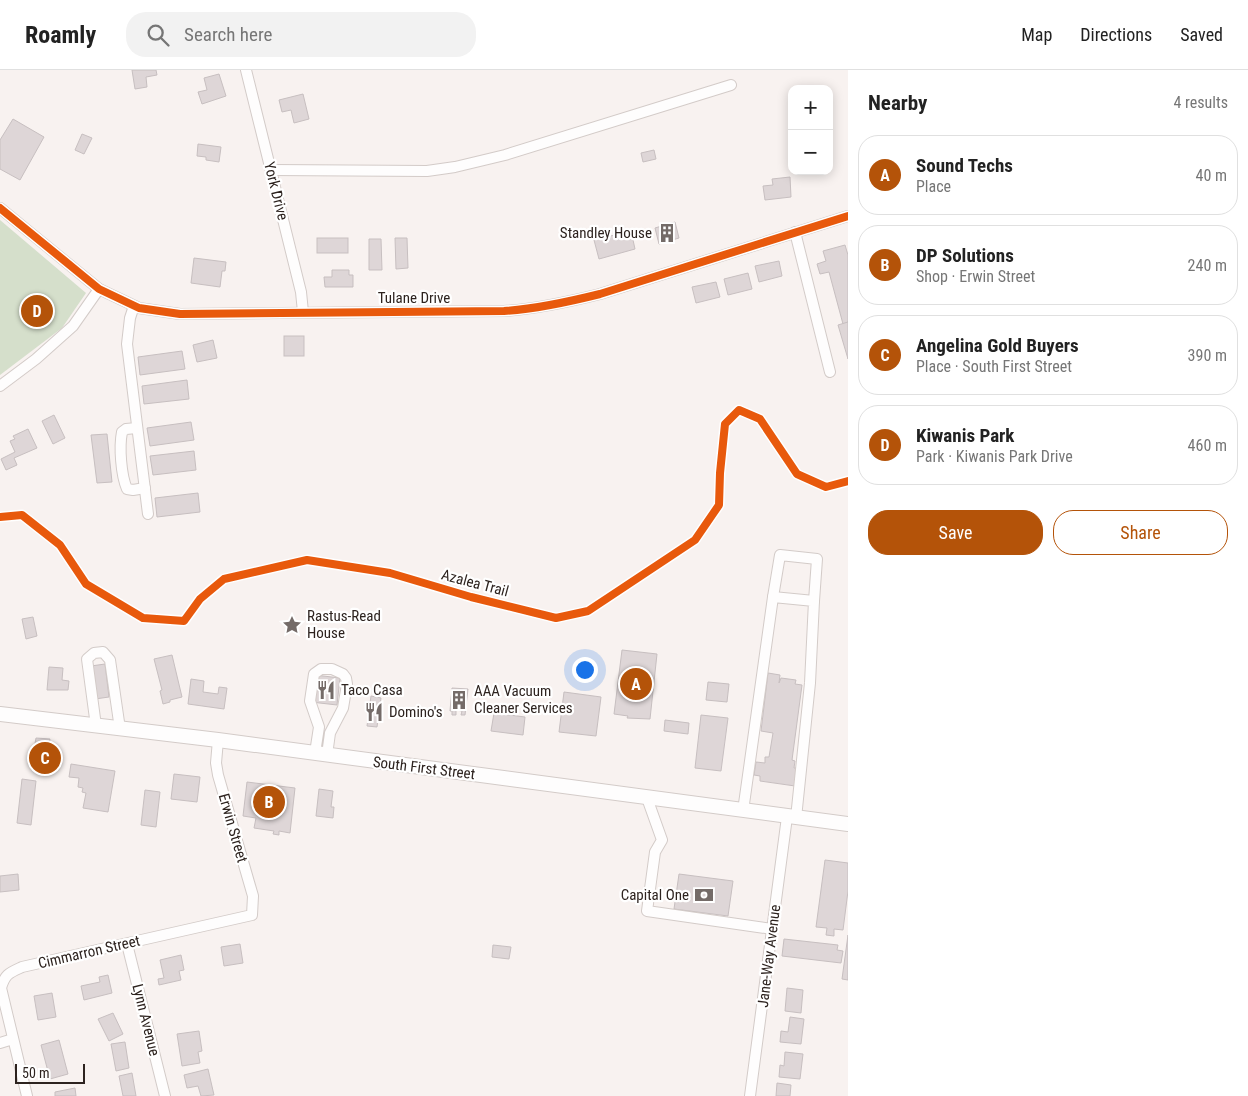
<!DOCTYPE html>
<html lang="en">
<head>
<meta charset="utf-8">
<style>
  body { margin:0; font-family:"Roboto Condensed",sans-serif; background:#f2f2f2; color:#222 }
  .controls { position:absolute; right:15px; top:15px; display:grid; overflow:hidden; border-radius:10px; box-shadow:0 2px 12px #0003 }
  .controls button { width:45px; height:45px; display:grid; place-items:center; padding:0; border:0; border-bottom:1px solid #e0e0e0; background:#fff; color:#222; font:25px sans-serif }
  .scale { position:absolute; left:15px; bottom:12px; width:70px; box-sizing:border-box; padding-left:5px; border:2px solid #2d231f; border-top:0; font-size:14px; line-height:18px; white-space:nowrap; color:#2d231f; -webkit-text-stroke:4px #fff; paint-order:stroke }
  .you { position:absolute; left:584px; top:599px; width:18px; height:18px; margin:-12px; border:4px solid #fff; border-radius:50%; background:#1a73e8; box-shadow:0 0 0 8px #1a73e833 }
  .badge { display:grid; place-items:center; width:32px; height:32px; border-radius:50%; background:#b45309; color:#fff; font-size:16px; font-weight:700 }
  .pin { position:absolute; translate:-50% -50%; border:2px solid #fff; box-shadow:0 1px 5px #0006 }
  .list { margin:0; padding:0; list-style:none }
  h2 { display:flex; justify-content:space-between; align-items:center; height:65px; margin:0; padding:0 20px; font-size:21px }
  h2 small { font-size:16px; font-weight:400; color:#767676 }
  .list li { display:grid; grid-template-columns:32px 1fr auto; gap:15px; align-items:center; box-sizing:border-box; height:80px; margin:0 10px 10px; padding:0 10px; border:1px solid #e0e0e0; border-radius:20px }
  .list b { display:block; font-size:19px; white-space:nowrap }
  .list p { margin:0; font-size:16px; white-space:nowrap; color:#767676 }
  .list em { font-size:16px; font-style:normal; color:#767676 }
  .actions { display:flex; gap:10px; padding:15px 20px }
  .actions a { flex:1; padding:11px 0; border:1px solid #b45309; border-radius:20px; text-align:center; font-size:18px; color:#b45309 }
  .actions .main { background:#b45309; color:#fff }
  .icon { flex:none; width:28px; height:28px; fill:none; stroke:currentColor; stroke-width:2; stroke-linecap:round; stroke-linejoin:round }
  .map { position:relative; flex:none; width:848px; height:1026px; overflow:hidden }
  header { display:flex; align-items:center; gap:30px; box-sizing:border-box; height:70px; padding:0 25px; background:#fff; border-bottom:1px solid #e0e0e0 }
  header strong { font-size:24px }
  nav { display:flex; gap:28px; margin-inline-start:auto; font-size:18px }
  .search { width:350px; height:45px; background:#f2f2f2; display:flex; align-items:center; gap:12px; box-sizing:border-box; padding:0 18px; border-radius:20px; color:#767676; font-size:19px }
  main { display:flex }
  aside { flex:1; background:#fff }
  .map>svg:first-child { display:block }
</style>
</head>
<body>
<header>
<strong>Roamly</strong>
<div class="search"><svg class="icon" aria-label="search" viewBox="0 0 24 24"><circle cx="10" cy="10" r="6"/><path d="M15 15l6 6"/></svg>Search here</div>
<nav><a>Map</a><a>Directions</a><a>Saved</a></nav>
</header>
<main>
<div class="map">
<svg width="848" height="1026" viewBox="0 0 848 1026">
  <rect width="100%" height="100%" fill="#f8f2f0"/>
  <polygon fill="#d5dfcb" points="0,150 86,223 62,258 0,305"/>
  <g fill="#ded6d7" stroke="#c7bfc0">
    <polygon points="132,0 156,0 157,5 146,7 147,17 135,19"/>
    <polygon points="219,4 226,26 202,34 198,22 207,20 204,8"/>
    <polygon points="303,24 309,49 294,53 291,40 282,42 279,30"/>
    <polygon points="13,49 44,67 20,110 0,99 0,70"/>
    <polygon points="82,64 92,68 84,84 75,80"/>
    <polygon points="198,74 221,77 219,92 206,90 206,87 197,86"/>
    <polygon points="654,80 656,89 643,92 641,83"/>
    <polygon points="790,107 791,127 765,130 763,116 773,115 772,109"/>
    <polygon points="675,152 679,168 659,174 655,158"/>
    <polygon points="631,161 635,179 599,189 594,170"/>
    <rect x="317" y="168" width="31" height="15"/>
    <polygon points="395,168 407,168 408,198 396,199"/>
    <polygon points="369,169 381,169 382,200 369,200"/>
    <polygon points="845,175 848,185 848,252 843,254 829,202 820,204 817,194 826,191 823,181"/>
    <polygon points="194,188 226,192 225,201 222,201 220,217 191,213"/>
    <polygon points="779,191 782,206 759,212 755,196"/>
    <polygon points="332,200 349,200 349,205 353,205 353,217 325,217 324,207 332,207"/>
    <polygon points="748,203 752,219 728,225 724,209"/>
    <polygon points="716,212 720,227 696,233 692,217"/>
    <polygon points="848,252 848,289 838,255"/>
    <rect x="284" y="266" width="20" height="20"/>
    <polygon points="213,270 217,288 197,292 193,275"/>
    <polygon points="182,281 185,299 140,305 138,287"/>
    <polygon points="187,310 189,329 144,334 142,316"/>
    <polygon points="54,345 65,368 53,374 42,351"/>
    <polygon points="191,352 194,370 150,376 147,358"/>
    <polygon points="28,359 37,378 14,388 17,395 6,400 1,389 15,382 10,371 15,369 13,366"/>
    <polygon points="107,364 112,412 97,413 91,365"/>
    <polygon points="194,381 196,400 153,405 150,386"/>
    <polygon points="198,423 200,442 157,447 155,428"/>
    <polygon points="33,547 37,566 26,569 22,549"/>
    <polygon points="622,580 657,584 650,649 627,648 628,646 614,644"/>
    <polygon points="172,585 182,627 170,630 170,632 163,634 160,621 162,620 154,589"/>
    <polygon points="105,594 109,627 95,629 91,596"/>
    <polygon points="49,597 63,598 62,610 69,611 68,620 47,620"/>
    <polygon points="768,603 780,605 779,613 781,608 796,610 795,614 802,615 792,690 795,691 794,698 797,698 795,716 760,711 760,706 754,705 756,692 765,693 765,687 769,687 773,663 761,661"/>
    <polygon points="315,605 340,608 337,635 311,632"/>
    <polygon points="191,609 204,611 203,622 218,624 219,617 227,618 224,639 188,634"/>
    <polygon points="708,612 729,614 727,632 706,630"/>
    <polygon points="452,618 468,619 465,645 461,645 462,641 456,640 456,645 452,645 452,641 450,641"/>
    <polygon points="564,622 601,627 596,666 559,662"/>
    <polygon points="371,626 381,628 377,657 367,656"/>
    <polygon points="494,643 525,647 523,665 491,661"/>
    <polygon points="701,645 728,648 721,701 695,698"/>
    <polygon points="665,650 689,653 688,664 664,661"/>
    <polygon points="36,668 50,669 48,681 34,679"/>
    <polygon points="38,682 53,684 51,697 39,696 39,692 36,691"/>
    <polygon points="71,694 115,701 108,742 83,738 86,723 82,722 83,718 78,717 79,708 69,707"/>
    <polygon points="174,704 200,707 197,732 171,729"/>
    <polygon points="22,709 36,711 31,755 17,753"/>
    <polygon points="247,712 295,718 290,763 279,761 279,765 273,764 274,761 254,758 256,748 243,746"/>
    <polygon points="319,719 333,721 331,737 334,737 333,748 316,746"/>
    <polygon points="145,720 160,722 156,757 141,755"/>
    <polygon points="825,790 848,793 848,821 843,860 834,859 834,866 826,865 827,858 816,857"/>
    <polygon points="18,804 19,820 0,822 0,806"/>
    <polygon points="679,804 733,811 728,846 674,839"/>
    <polygon points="848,865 848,910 842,909"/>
    <polygon points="784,869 838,875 837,880 843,881 841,893 782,886"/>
    <polygon points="240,874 243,893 224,896 221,877"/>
    <polygon points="493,875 511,877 509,889 492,887"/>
    <polygon points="181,885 184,900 179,901 181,910 159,915 158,909 164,908 160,890"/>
    <polygon points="108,905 112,923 84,930 81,916 100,912 99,907"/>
    <polygon points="787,918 803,920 801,943 785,941"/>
    <polygon points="52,923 56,947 38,950 34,926"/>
    <polygon points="113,943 123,964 109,971 98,949"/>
    <polygon points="790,947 804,949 801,974 780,972 781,961 788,962"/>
    <polygon points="199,961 202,981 198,982 200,993 182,996 177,964"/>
    <polygon points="59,970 68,1004 50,1009 41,975"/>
    <polygon points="125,972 129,998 116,1001 111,974"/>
    <polygon points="785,982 803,984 800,1009 779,1007 780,995 784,996"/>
    <polygon points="208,999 214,1025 201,1026 198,1016 187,1018 184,1005"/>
    <polygon points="132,1003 136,1026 123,1026 119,1006"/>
    <polygon points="777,1013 791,1015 790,1026 776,1026"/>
    <polygon points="75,1018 76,1026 55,1026 55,1022"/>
  </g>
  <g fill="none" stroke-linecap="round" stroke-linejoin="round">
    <g stroke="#d3cbc8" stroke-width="12">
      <g id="minor">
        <polyline points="246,0 301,222 303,242"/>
        <polyline points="271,100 427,101 455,97 505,85 731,15"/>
        <path d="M0 138 99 219 139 238 180 244 504 241C537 239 568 232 600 224L848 146"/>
        <polyline points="795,162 830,302"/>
        <polyline points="134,236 130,248 127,274 148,444"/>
        <polyline points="0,316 36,289 73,256 99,219"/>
        <path d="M137 358 126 359 122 362C119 377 121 405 127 419L133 420 145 418"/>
        <polyline points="773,527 780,485 817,489 814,531"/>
        <polyline points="96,656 87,589 94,583 103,582 110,590 120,659"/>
        <polyline points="315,683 319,657 310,631 314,604 321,599 332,599 343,604 346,608 347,614 343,638 330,663 327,685"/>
        <polyline points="647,728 662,770 655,782 647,841 772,859"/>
        <polyline points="743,741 773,527 814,531 810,613 796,748"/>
        <polyline points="127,874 165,1026"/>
        <polyline points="0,973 13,969"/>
        <path d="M27 1026 1 918C5 904 9 903 22 897L252 845 253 826 218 705 216 693 218 670"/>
        <polyline points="750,1026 787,747"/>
      </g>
    </g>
    <g stroke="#d3cbc8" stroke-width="16">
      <polyline id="major" points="0,644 218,670 848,754"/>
    </g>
    <use href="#minor" stroke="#fefdfd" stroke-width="10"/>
    <use href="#major" stroke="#fefdfd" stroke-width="14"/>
    <g stroke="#fff" stroke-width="11">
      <g id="cycleway">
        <path d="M0 138 99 219 139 238 180 244 504 241C537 239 568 232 600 224L848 146"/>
        <polyline points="0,447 22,445 60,475 86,514 143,548 184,551 200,529 224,509 307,490 390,503 471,527 556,548 588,541 695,470 719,435 720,403 725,354 739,340 760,349 797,404 826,417 848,411"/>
      </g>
    </g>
    <use href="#cycleway" stroke="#e8590c" stroke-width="8"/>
  </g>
  <defs>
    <g id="building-bare" transform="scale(1.5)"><path d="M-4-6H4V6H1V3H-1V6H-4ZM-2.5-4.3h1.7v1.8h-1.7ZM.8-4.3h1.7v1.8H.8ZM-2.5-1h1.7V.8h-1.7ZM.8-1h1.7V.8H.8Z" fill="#746b68" stroke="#fff" stroke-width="2.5" paint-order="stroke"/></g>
    <g id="sight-bare" transform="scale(1.5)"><path d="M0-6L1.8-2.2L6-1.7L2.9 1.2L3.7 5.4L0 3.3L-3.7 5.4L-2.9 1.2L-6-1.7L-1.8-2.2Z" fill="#746b68" stroke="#fff" stroke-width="2.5" paint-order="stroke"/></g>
    <g id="restaurant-bare" transform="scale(1.5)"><path d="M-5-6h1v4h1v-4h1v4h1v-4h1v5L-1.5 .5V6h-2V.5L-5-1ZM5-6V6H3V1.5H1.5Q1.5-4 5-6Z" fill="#746b68" stroke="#fff" stroke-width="2.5" paint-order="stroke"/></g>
    <g id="bank-bare" transform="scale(1.5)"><path d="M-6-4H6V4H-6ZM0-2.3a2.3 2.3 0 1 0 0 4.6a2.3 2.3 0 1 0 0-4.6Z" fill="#746b68" stroke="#fff" stroke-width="2.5" paint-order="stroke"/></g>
  </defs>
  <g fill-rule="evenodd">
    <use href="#building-bare" x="667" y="163"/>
    <use href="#sight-bare" x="292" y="555"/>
    <use href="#restaurant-bare" x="326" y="620"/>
    <use href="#building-bare" x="459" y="630"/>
    <use href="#restaurant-bare" x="374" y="642"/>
    <use href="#bank-bare" x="704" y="825"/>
  </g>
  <g text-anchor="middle" stroke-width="4.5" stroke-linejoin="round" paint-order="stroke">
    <g font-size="15" fill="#2d231f" stroke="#fff">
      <text transform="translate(276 121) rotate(76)" y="5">York Drive</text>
      <text x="414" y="233">Tulane Drive</text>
      <text transform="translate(475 513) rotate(15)" y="5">Azalea Trail</text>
      <text transform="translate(424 698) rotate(7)" y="5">South First Street</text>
      <text transform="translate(233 758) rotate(74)" y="5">Erwin Street</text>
      <text transform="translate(89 882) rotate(-13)" y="5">Cimmarron Street</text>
      <text transform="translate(769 886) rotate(-83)" y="5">Jane-Way Avenue</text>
      <text transform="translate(146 950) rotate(76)" y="5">Lynn Avenue</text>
    </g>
    <g font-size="15" fill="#2d231f" stroke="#fff" text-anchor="start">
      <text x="652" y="168" text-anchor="end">Standley House</text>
      <text x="307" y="551">Rastus-Read<tspan x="307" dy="17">House</tspan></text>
      <text x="341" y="625">Taco Casa</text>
      <text x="474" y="626">AAA Vacuum<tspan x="474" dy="17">Cleaner Services</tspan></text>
      <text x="389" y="647">Domino's</text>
      <text x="689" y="830" text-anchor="end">Capital One</text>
    </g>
  </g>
</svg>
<div class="controls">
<button>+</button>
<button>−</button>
</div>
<div class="scale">50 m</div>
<div class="you"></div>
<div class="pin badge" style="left:636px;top:614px">A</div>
<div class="pin badge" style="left:269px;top:732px">B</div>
<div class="pin badge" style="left:45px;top:688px">C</div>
<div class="pin badge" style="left:37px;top:241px">D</div>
</div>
<aside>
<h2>Nearby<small>4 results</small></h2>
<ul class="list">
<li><span class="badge">A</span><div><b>Sound Techs</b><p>Place</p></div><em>40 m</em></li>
<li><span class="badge">B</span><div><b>DP Solutions</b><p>Shop · Erwin Street</p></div><em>240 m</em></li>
<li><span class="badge">C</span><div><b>Angelina Gold Buyers</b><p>Place · South First Street</p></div><em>390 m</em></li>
<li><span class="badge">D</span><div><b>Kiwanis Park</b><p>Park · Kiwanis Park Drive</p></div><em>460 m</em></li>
</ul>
<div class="actions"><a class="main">Save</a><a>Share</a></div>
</aside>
</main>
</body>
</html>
